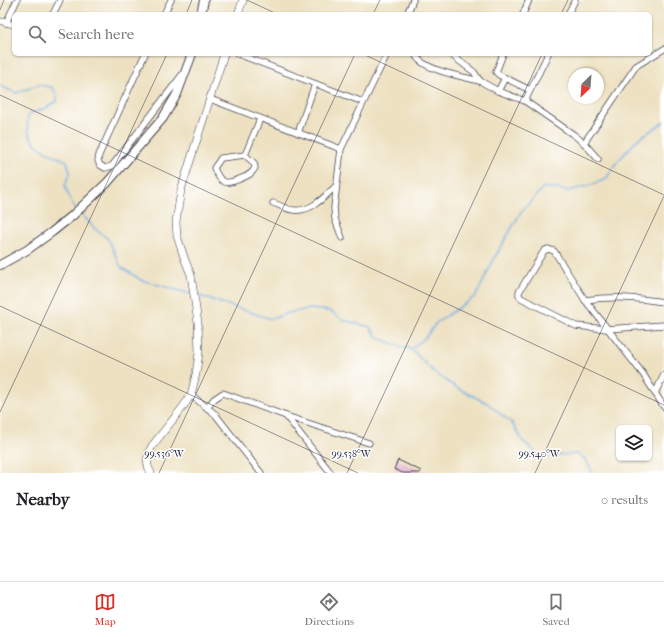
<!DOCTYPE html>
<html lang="en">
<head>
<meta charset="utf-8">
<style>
  body { margin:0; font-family:"IM FELL French Canon",serif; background:#f6f6f6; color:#202124 }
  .controls { position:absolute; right:12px; bottom:12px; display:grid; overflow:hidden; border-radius:6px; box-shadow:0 1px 3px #0004 }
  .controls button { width:36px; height:36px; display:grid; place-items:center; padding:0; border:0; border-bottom:1px solid #e0e0e0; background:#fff; color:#202124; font:20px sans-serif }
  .compass { position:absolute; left:568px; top:68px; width:36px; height:36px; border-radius:50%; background:#fff; box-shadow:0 1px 3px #0004; rotate:205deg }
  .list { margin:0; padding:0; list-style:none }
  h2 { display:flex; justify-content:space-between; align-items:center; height:52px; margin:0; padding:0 16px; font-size:17px }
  h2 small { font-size:13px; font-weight:400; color:#757577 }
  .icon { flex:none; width:22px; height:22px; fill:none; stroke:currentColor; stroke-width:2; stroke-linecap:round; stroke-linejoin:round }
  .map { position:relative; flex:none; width:664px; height:473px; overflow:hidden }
  .search { position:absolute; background:#fff; box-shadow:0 1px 3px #0004; left:12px; right:12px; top:12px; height:44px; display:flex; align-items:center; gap:10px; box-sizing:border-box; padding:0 14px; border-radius:6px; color:#757577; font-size:15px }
  .sheet { height:108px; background:#fff }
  nav { display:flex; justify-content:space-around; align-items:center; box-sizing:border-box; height:56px; border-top:1px solid #e0e0e0; background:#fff; font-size:11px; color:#757577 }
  nav a { display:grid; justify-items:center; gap:2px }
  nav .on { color:#d93025 }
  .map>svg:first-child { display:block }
</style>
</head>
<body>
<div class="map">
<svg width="664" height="473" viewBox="0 0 664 473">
  <rect width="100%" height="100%" fill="#fff"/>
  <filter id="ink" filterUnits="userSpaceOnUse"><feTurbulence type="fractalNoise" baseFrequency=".025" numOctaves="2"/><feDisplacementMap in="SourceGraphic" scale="8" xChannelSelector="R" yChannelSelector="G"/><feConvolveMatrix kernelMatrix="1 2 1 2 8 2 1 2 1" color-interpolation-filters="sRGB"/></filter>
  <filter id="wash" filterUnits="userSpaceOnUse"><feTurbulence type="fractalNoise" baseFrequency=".012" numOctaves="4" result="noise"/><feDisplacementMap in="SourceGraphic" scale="16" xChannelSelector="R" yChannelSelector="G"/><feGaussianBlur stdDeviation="0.9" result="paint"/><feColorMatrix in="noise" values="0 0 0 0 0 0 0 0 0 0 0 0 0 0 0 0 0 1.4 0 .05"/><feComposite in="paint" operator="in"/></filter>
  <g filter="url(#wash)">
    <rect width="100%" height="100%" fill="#ede1c1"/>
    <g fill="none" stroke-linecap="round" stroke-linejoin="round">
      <g stroke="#71ade3" stroke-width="1.5">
        <path d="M0 86 16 93 38 85 52 87 57 96V101L46 108 29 114C21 143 45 152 67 161L70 173 65 186 71 202 76 208"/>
        <polyline points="80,212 95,229 108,239 121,267 141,280 191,294"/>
        <polyline points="197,295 271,319 288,313 310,309 330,311 343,320 370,327 377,337 396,345 411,349 425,338 436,323 476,296 495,257 521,212 544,187 568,191 591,185 606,179 617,162 638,139 664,122"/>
        <polyline points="411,349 436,374 457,388 487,403 512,423 523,441 540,456 577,454 584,458 593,473"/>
      </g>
    </g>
    <g id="blocks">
      <polygon fill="#e2b2d1" points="398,460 421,471 420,473 403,473 394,469"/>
    </g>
  </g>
  <g filter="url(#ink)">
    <use href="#blocks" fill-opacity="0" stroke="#403f4f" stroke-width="1"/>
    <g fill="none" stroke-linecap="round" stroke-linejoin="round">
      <g stroke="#403f4f" stroke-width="7">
        <g id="minor">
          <polyline points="53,14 60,0"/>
          <polyline points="164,14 171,0"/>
          <polyline points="407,14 413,0"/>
          <polyline points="523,14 529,0"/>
          <polyline points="568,14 575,0"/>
          <polyline points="0,21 14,25"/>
          <polyline points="6,23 17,0"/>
          <polyline points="145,54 99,155 98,161 100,165 105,168 112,166 182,75"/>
          <polyline points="238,54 363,102"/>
          <path d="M415 54C421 70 464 77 480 81"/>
          <polyline points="450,54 474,72 480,81 498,91 525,101 574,135 584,143 598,159"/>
          <polyline points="503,54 496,72 499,75 530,90"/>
          <polyline points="498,91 505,78"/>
          <polyline points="210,99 341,149"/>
          <polyline points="525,101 548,54"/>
          <polyline points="298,133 315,84"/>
          <polyline points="584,143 636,66 664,49"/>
          <path d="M245 155 254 163 255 168C252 174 247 176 242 178 226 185 221 185 214 168L221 158 245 155 260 119"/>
          <path d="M273 203C280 205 287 210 294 210 312 212 325 196 336 186"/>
          <polyline points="342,238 335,219 334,208 341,149 387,54"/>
          <path d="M585 300C614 296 636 298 664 302"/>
          <polyline points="664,325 607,329 576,326 521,298 519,295 519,292 544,251 548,249 554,251 585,300 643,374 664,407"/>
          <polyline points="655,393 664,375"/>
          <polyline points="191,395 215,414 261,473"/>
          <polyline points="207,408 214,399 223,393 286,416 369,443"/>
          <polyline points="286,416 331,473"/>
        </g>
      </g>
      <g stroke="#403f4f" stroke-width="8">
        <g id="tertiary">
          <polyline points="238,14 243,0"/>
          <path d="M151 473C145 463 147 456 152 446L183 407 191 395 196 374 199 353 198 323 191 275 185 260 177 236 176 222 181 190 224 54"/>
        </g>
      </g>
      <g stroke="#403f4f" stroke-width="10">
        <g id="secondary">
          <polyline points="201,14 204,0"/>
          <polyline points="0,265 27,250 52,232 72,216 107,183 163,118 177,94 192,54"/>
        </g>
      </g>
      <use href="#minor" stroke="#fff" stroke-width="5.5"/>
      <use href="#tertiary" stroke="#fff" stroke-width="7"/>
      <use href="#secondary" stroke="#fff" stroke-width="8"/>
    </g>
  </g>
  <path fill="none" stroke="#22223b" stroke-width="1" stroke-opacity="0.45" d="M247 0 277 14M0 10 4 0M186 14 192 0M373 14 380 0M561 14 568 0M363 54 664 195M0 95 664 405M0 306 358 473M0 412 167 54M159 473 355 54M347 473 542 54M535 473 664 196"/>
  <g font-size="10" text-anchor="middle" fill="#22223b" stroke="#fff" stroke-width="3" stroke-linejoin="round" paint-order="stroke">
    <text x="164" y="457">99.536°W</text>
    <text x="351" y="457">99.538°W</text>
    <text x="539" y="457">99.540°W</text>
  </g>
</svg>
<div class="controls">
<button><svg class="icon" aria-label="layers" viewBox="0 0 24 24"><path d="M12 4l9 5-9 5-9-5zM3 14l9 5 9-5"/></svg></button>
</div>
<svg class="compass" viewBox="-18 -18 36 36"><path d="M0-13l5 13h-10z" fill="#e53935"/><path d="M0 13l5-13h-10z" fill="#757577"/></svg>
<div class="search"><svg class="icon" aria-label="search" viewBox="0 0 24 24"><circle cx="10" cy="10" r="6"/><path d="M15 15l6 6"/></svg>Search here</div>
</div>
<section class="sheet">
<h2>Nearby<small>0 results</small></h2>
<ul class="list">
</ul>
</section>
<nav>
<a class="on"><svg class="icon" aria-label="map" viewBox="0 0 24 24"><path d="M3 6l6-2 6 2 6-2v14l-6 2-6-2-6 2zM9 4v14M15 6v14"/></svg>Map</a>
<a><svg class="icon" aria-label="directions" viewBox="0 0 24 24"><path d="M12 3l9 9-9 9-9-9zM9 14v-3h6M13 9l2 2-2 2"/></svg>Directions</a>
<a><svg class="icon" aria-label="saved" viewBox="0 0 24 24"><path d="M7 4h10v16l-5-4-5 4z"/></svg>Saved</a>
</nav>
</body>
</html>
